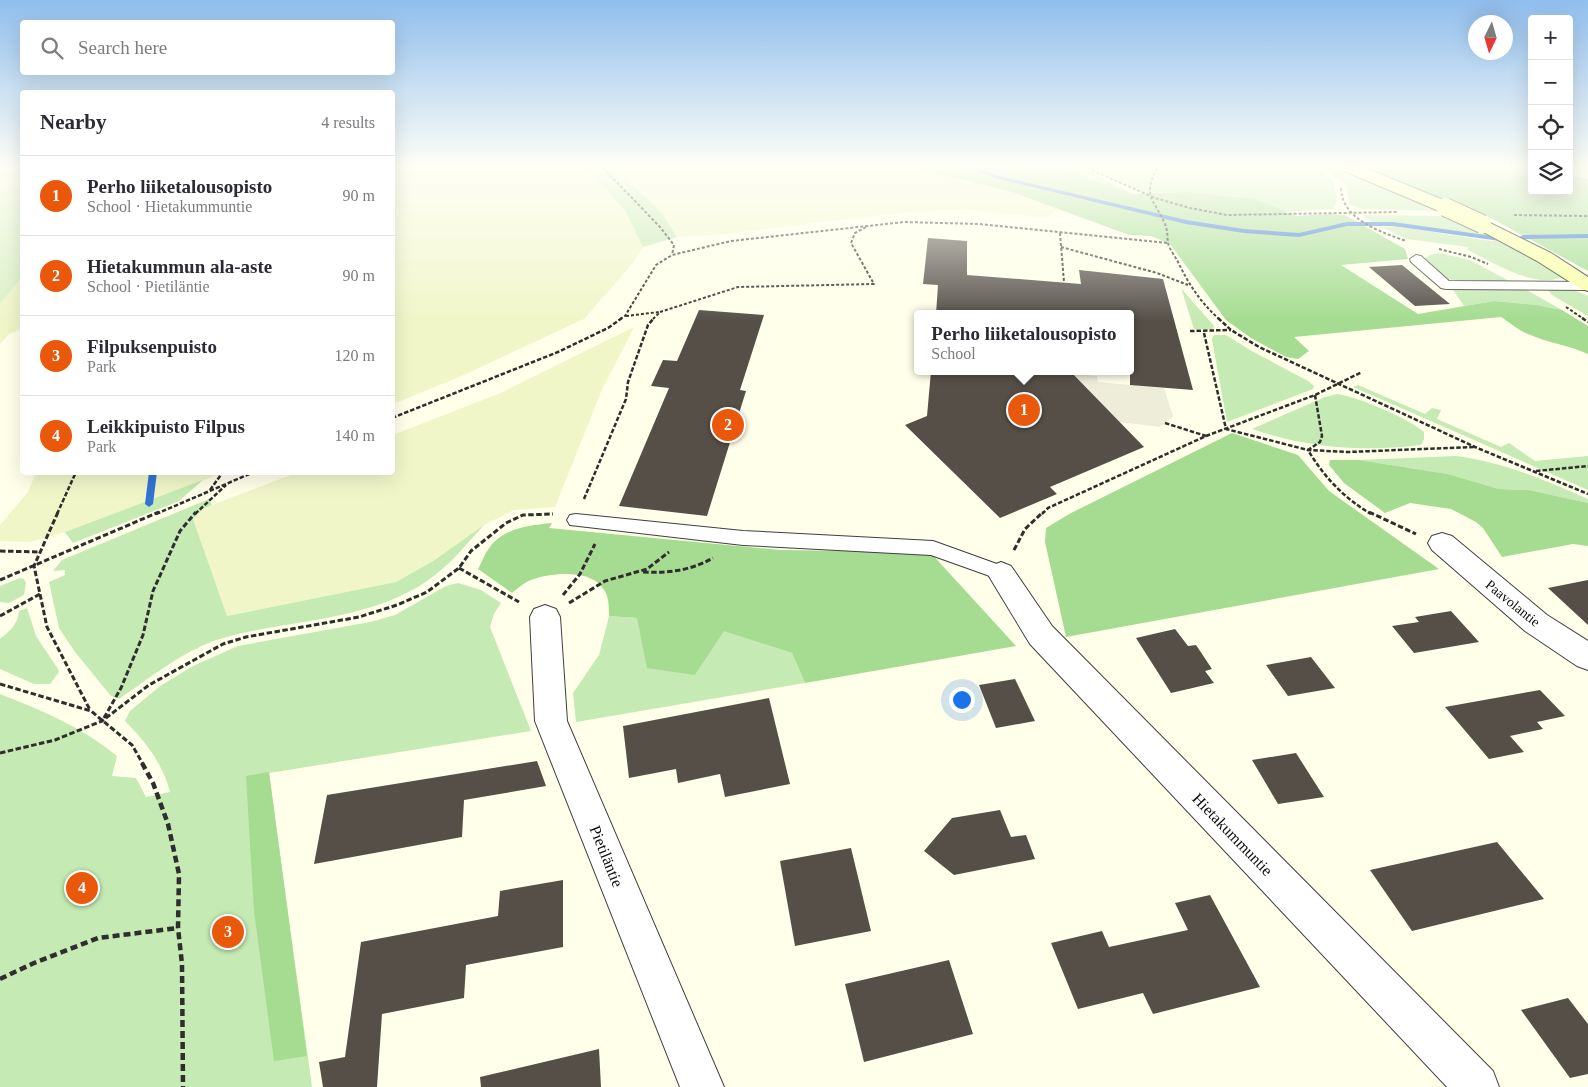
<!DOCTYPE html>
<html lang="en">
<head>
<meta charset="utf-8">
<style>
  body { margin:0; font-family:"Times New Roman",serif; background:#f2f2f3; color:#2b2b33 }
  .controls { position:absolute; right:15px; top:15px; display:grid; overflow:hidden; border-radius:5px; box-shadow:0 5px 20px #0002 }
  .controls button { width:45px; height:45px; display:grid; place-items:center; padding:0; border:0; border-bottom:1px solid #e1e1e2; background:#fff; color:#2b2b33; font:25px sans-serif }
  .compass { position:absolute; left:1468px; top:15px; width:45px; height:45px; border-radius:50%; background:#fff; box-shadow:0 5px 20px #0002; rotate:185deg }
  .you { position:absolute; left:961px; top:699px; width:18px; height:18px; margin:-12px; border:4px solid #fff; border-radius:50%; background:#1a73e8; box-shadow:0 0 0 8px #1a73e833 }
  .badge { display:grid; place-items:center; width:32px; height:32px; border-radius:50%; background:#ea580c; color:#fff; font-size:16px; font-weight:700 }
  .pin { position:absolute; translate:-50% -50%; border:2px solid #fff; box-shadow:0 1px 5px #0006 }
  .popup { position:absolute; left:914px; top:310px; width:220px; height:65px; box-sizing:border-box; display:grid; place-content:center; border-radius:5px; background:#fff; filter:drop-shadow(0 1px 4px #0005); font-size:16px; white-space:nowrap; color:#7c7c81 }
  .popup b { font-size:19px; color:#2b2b33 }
  .popup::after { content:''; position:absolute; left:50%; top:100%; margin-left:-10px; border:10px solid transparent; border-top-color:#fff }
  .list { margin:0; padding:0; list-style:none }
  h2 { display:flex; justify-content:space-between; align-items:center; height:65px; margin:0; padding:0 20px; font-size:21px }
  h2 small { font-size:16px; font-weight:400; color:#7c7c81 }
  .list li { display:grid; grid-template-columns:32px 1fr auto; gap:15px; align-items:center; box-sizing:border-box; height:80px; padding:0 20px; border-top:1px solid #e1e1e2 }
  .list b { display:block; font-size:19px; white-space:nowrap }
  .list p { margin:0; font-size:16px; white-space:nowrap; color:#7c7c81 }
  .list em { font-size:16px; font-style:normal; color:#7c7c81 }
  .icon { flex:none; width:28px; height:28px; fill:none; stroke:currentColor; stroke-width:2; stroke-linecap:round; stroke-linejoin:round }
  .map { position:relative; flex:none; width:1588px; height:1087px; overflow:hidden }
  .search { position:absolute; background:#fff; box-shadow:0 5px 20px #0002; left:20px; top:20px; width:375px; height:55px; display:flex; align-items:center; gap:12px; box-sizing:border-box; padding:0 18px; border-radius:5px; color:#7c7c81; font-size:19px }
  .panel { position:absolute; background:#fff; box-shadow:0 5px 20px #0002; left:20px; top:90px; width:375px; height:385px; border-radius:5px }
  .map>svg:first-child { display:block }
</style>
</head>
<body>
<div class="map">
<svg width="1588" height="1087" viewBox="0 0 1588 1087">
  <rect width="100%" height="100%" fill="#ffffea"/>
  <g fill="#f1f6c9">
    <polygon points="0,168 22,168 22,188 0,190"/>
    <polygon points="393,168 588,168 626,212 643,247 633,263 584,319 457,378 393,404"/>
    <polygon points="614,168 914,168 1012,192 1058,209 1046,218 961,209 898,213 724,234 677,237 661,212"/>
    <polygon points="22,277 22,329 9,334 0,344 0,304"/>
    <polygon points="634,327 601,392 555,507 514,510 484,525 433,561 396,582 227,616 193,519 204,508 296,473 392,472 393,435 498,394"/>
    <polygon points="36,473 223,473 65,532 30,542 0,541 0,525 28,492"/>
  </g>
  <g fill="#c5eab3">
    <polygon points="588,168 614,168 661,212 677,237 643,247 626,212"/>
    <polygon points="1060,168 1083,168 1133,194"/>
    <polygon points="1092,168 1317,168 1334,182 1337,201 1333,209 1282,212 1255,199 1188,192 1146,193"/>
    <polygon points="1325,168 1336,168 1405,195 1440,211 1361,209 1349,204 1346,185"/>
    <polygon points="1363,215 1452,216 1496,237 1393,223 1373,223"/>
    <path d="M1395 226 1491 241H1503L1562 277C1536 289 1493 263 1468 250V247L1407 239 1381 227Z"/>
    <polygon points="1439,253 1470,260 1511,282 1458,281 1445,278 1423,260 1430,255"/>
    <polygon points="1181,288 1214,326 1213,329 1194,329"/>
    <polygon points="1462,288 1525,289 1562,310 1537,305 1494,301 1464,306 1453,290"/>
    <polygon points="1550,288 1572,289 1588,296 1588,316 1552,295 1549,292"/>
    <polygon points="1215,335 1226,335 1250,350 1308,381 1314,386 1313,389 1227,422 1212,340 1213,336"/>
    <polygon points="1358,385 1425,414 1432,408 1441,410 1437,419 1501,447 1509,443 1535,461 1588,456 1588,490 1353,387"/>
    <path d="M1337 394C1359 397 1407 418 1424 432V439L1421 445C1363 452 1306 448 1252 429L1325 397Z"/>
    <path d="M1456 456C1503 462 1545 480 1588 499V503L1529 490 1499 489 1448 474 1359 460Z"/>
    <polygon points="203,480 179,501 73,543 65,532"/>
    <path d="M209 499 212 505 204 508 193 519 227 616 396 582 433 561 484 525C466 545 449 566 427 581 368 621 294 619 227 637 187 647 153 676 119 699L111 696 75 652 59 628 49 582 65 575V570L53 571 62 560Z"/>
    <polygon points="20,578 24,579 26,583 24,595 9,603 0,602 0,586"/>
    <path d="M458 583 481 590 501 603 494 614 490 627 531 731 269 773 312 1087H0V694C41 710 82 727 117 756L112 776 136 778 146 797 170 792C163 764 145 741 125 721L130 711 160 686 193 666 238 646 370 622 395 615 446 586Z"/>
    <path d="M27 608 36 636 58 669 59 672 50 684H34L0 669V639C10 631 18 624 19 611Z"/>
    <polygon points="609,616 637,618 695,675 723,630 792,653 805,683 576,722 573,693 599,655"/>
  </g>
  <g fill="#a5dc91">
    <path d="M914 168H1060L1133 194 1188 192 1255 199 1296 216 1328 214 1345 215 1405 249 1408 259 1341 265 1418 314 1494 301 1537 305 1562 310 1588 326V354C1568 345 1548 343 1528 334 1518 330 1509 322 1501 317L1294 337 1309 351 1298 359 1286 357 1251 338 1226 320 1170 244 1151 236 1129 235 1012 192Z"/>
    <polygon points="1366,168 1532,168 1532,191 1569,191 1569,175 1588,179 1588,271 1489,217"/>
    <polygon points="1232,433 1298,455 1329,491 1439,569 1066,637 1045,542 1046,528 1071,513"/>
    <polygon points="1330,460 1359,460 1448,474 1499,489 1529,490 1588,503 1588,546 1573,544 1502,557 1483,528 1476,522 1451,509 1410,503 1385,513 1344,483 1329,465"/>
    <path d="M552 523 549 528 781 550 930 552 1016 646 805 683 792 653 724 631 695 675 647 668 637 618 609 616C609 606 609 595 602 587 588 569 550 573 531 580 525 582 518 588 512 593L478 569C482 562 485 553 490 547 504 528 530 525 552 523Z"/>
    <polygon points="269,772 307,1056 274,1061 254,911 246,776"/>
  </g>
  <polygon fill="#daf1c5" points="22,188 22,277 0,304 0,190"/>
  <polygon fill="#eeedda" points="1074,374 1097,376 1098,382 1164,388 1173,416 1160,427 1119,422 1075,383"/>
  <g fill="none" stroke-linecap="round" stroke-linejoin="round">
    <g fill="#3174d2" fill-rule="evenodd">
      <polygon points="969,168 977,168 999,176 1186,220 1244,229 1299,233 1347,222 1393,222 1500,237 1503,239 1500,241 1393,226 1347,226 1299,237 1244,233 1186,224 995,178"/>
      <polygon points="1588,234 1588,238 1523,239 1520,237 1523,235"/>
      <polygon points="149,472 157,472 153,504 149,507 145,504"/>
    </g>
  </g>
  <g fill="#554f48">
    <polygon points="928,238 967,241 967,275 1081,284 1079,270 1163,279 1193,390 1130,385 1130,314 936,314 938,285 923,284"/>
    <polygon points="1402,265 1450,304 1415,306 1369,267"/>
    <polygon points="699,310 764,315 740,390 746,391 707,516 619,506 669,388 651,386 663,360 677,361"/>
    <polygon points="931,371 1070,371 1144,447 1050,487 1057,494 1000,518 905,425 927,416"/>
    <polygon points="1588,580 1588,625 1548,588"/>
    <polygon points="1451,611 1479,642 1414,653 1392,626 1419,622 1415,617"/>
    <polygon points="1175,629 1188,646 1196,645 1212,669 1205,671 1214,683 1171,693 1136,638"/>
    <polygon points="1311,657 1335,688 1288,696 1266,665"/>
    <polygon points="1015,679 1035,721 996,728 979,685"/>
    <polygon points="1540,690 1565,716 1537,722 1543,729 1510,736 1524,752 1489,759 1445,707"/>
    <polygon points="769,698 790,784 725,797 720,774 678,783 676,769 629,778 623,726"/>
    <polygon points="1296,753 1324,797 1278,804 1252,760"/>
    <polygon points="537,761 546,786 464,800 462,837 314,864 327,795"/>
    <polygon points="1000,810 1011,837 1026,835 1035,859 954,875 924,851 952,818"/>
    <polygon points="1497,842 1544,899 1412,931 1370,870"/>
    <polygon points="851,848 871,931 795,946 780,861"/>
    <polygon points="563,880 563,947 466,965 464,998 382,1014 377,1087 323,1087 319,1062 345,1057 361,942 498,916 500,891"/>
    <polygon points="1210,895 1260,987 1153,1014 1143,993 1078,1009 1051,943 1102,931 1109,947 1188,930 1175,903"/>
    <polygon points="949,960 973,1034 864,1062 845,984"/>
    <polygon points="1568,998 1588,1024 1588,1074 1570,1078 1521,1010"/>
    <polygon points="599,1049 601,1087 481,1087 480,1077"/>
  </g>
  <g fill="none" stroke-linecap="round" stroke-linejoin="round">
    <g stroke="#3f3f3f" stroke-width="2">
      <g id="service">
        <polygon points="1416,255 1421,256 1449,281 1588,282 1588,290 1446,289 1441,288 1411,262 1410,259"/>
        <polygon points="576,514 743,531 933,541 1008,568 1011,573 1008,578 1001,580 931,555 743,545 570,525 567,520 570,515"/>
      </g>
    </g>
    <g stroke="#3f3f3f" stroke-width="2">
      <g id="minor">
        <polygon points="1442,533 1452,536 1547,615 1588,641 1588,670 1577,666 1525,631 1432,550 1428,543 1432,536"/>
        <polygon points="1001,562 1011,566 1052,626 1493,1071 1499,1087 1447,1087 1030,644 987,573 991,566"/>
        <polygon points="545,605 556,609 560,617 567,721 724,1087 680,1087 535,721 530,617 534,609"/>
      </g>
    </g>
    <g stroke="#2e2e2e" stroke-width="2">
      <g id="secondary">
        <polygon points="1342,168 1365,168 1451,203 1454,207 1451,211 1445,212 1439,211 1344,171"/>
        <polygon points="1482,219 1551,253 1588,277 1588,291 1581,289 1537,261 1476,228 1473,224 1476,220"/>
      </g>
    </g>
    <g stroke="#2e2e2e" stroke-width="2" stroke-dasharray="3 2" stroke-linecap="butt">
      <polyline points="603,168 660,227 674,245 672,255"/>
      <polyline points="1087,168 1155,198 1190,208 1227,215 1398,212"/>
      <path d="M1157 168C1142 197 1154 199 1165 224 1168 231 1167 236 1168 243 1169 248 1174 255 1177 260 1188 283 1200 302 1219 319"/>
      <path d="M1341 188C1341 219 1381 232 1406 241"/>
      <polyline points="1514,215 1588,216"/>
      <polyline points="1060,233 1064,282"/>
      <polyline points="1061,247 1157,273 1188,285"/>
      <polyline points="1439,249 1471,257 1488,264"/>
      <polyline points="1566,307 1584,319"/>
      <polyline points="626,316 659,312"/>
      <polyline points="620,319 625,316 656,265 672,255 731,241 904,222 979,224 1168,243"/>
      <polyline points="653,319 660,312 738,287 874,284 851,243 855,233 868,226"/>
    </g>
    <g stroke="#2e2e2e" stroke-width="2.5" stroke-dasharray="4.5 2" stroke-linecap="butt">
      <polyline points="1218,318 1231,330 1259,347 1475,447 1588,494"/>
      <polyline points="1582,318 1588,322"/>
      <polyline points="1190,331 1231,330"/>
      <polyline points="1204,333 1226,429 1308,450 1348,452 1475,447"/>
      <path d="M1315 395 1322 436 1320 442 1308 450C1324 477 1344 498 1371 514"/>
      <polyline points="392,418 558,352 608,328 622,318"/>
      <polyline points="1165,423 1206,436"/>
      <polyline points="1536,471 1588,466"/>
      <polyline points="210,490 223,472"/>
      <polyline points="584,499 626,399 628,382 648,325 654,318"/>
      <polyline points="57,514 76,472"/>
      <polyline points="156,514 254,472"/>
      <polyline points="195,514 226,485"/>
      <polyline points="1042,514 1048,508 1206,436 1315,395 1362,372"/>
    </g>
    <g stroke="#2e2e2e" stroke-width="3" stroke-dasharray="5.5 2.5" stroke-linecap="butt">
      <polyline points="58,512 34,566 47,627 90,710"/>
      <polyline points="1369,512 1416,534"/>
      <polyline points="1014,550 1025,529 1043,512"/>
      <polyline points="0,551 40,552"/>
      <polyline points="459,568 519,602"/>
      <path d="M643 572C669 573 689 571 713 558"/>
      <polyline points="0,580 159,512"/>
      <polyline points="563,595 580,574 595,544"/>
      <polyline points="569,603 605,581 647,569 669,552"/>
      <polyline points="0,616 40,594"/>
      <polyline points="0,684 91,711 132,745 143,764"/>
      <polyline points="104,718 121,688 143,635 153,591 180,531 196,512"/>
      <polyline points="0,753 55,740 102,721 149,685 223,644 246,637 359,617 397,605 427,592 459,568 471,551 506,523 523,515 553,514"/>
    </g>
    <g stroke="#2e2e2e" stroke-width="4.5" stroke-dasharray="7 4" stroke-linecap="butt">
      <polyline points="142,763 153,783 168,824 179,874 178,928 182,964 183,1087"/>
      <polyline points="0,979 34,963 98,938 178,928"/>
    </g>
    <use href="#service" fill="#fff" fill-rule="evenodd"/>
    <use href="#minor" fill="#fff" fill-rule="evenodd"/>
    <use href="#secondary" fill="#f8ffa5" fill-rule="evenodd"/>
    <g stroke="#2e2e2e" stroke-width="20" stroke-linecap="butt">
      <polyline id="secondary-bridge" points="1445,207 1482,224"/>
    </g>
    <use href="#secondary-bridge" stroke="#f8ffa5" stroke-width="18"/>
  </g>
  <linearGradient id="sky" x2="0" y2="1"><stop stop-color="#90beee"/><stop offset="0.52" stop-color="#fffff6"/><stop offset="1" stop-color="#fffff6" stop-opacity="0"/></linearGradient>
  <rect width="1588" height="321" fill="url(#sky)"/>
  <g text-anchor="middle" stroke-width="5" stroke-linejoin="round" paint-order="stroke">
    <g font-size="14" fill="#0c0c0c" stroke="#fff">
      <text transform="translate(1513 603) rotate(39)" y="5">Paavolantie</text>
    </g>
    <g font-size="16" fill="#0c0c0c" stroke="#fff">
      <text transform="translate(1233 834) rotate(46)" y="6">Hietakummuntie</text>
      <text transform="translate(607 856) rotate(68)" y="6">Pietiläntie</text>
    </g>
  </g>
</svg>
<div class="controls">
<button>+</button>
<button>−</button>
<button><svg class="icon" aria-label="locate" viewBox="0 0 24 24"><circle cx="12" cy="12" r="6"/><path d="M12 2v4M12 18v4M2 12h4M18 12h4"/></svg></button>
<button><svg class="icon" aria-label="layers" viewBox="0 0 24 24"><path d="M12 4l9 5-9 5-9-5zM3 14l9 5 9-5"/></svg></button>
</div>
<svg class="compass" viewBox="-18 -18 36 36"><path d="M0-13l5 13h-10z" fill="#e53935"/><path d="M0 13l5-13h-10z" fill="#7c7c81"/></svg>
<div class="you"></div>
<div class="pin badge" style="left:1024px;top:410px">1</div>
<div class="popup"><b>Perho liiketalousopisto</b>School</div>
<div class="pin badge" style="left:728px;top:425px">2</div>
<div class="pin badge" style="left:228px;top:932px">3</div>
<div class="pin badge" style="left:82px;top:888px">4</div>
<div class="search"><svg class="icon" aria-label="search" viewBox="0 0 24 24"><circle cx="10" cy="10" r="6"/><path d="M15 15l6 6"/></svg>Search here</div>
<section class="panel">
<h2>Nearby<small>4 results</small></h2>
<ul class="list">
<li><span class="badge">1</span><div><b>Perho liiketalousopisto</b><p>School · Hietakummuntie</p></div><em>90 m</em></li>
<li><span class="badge">2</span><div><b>Hietakummun ala-aste</b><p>School · Pietiläntie</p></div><em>90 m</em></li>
<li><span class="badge">3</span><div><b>Filpuksenpuisto</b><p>Park</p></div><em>120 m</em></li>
<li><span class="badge">4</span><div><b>Leikkipuisto Filpus</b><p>Park</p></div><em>140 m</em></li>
</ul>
</section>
</div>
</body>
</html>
